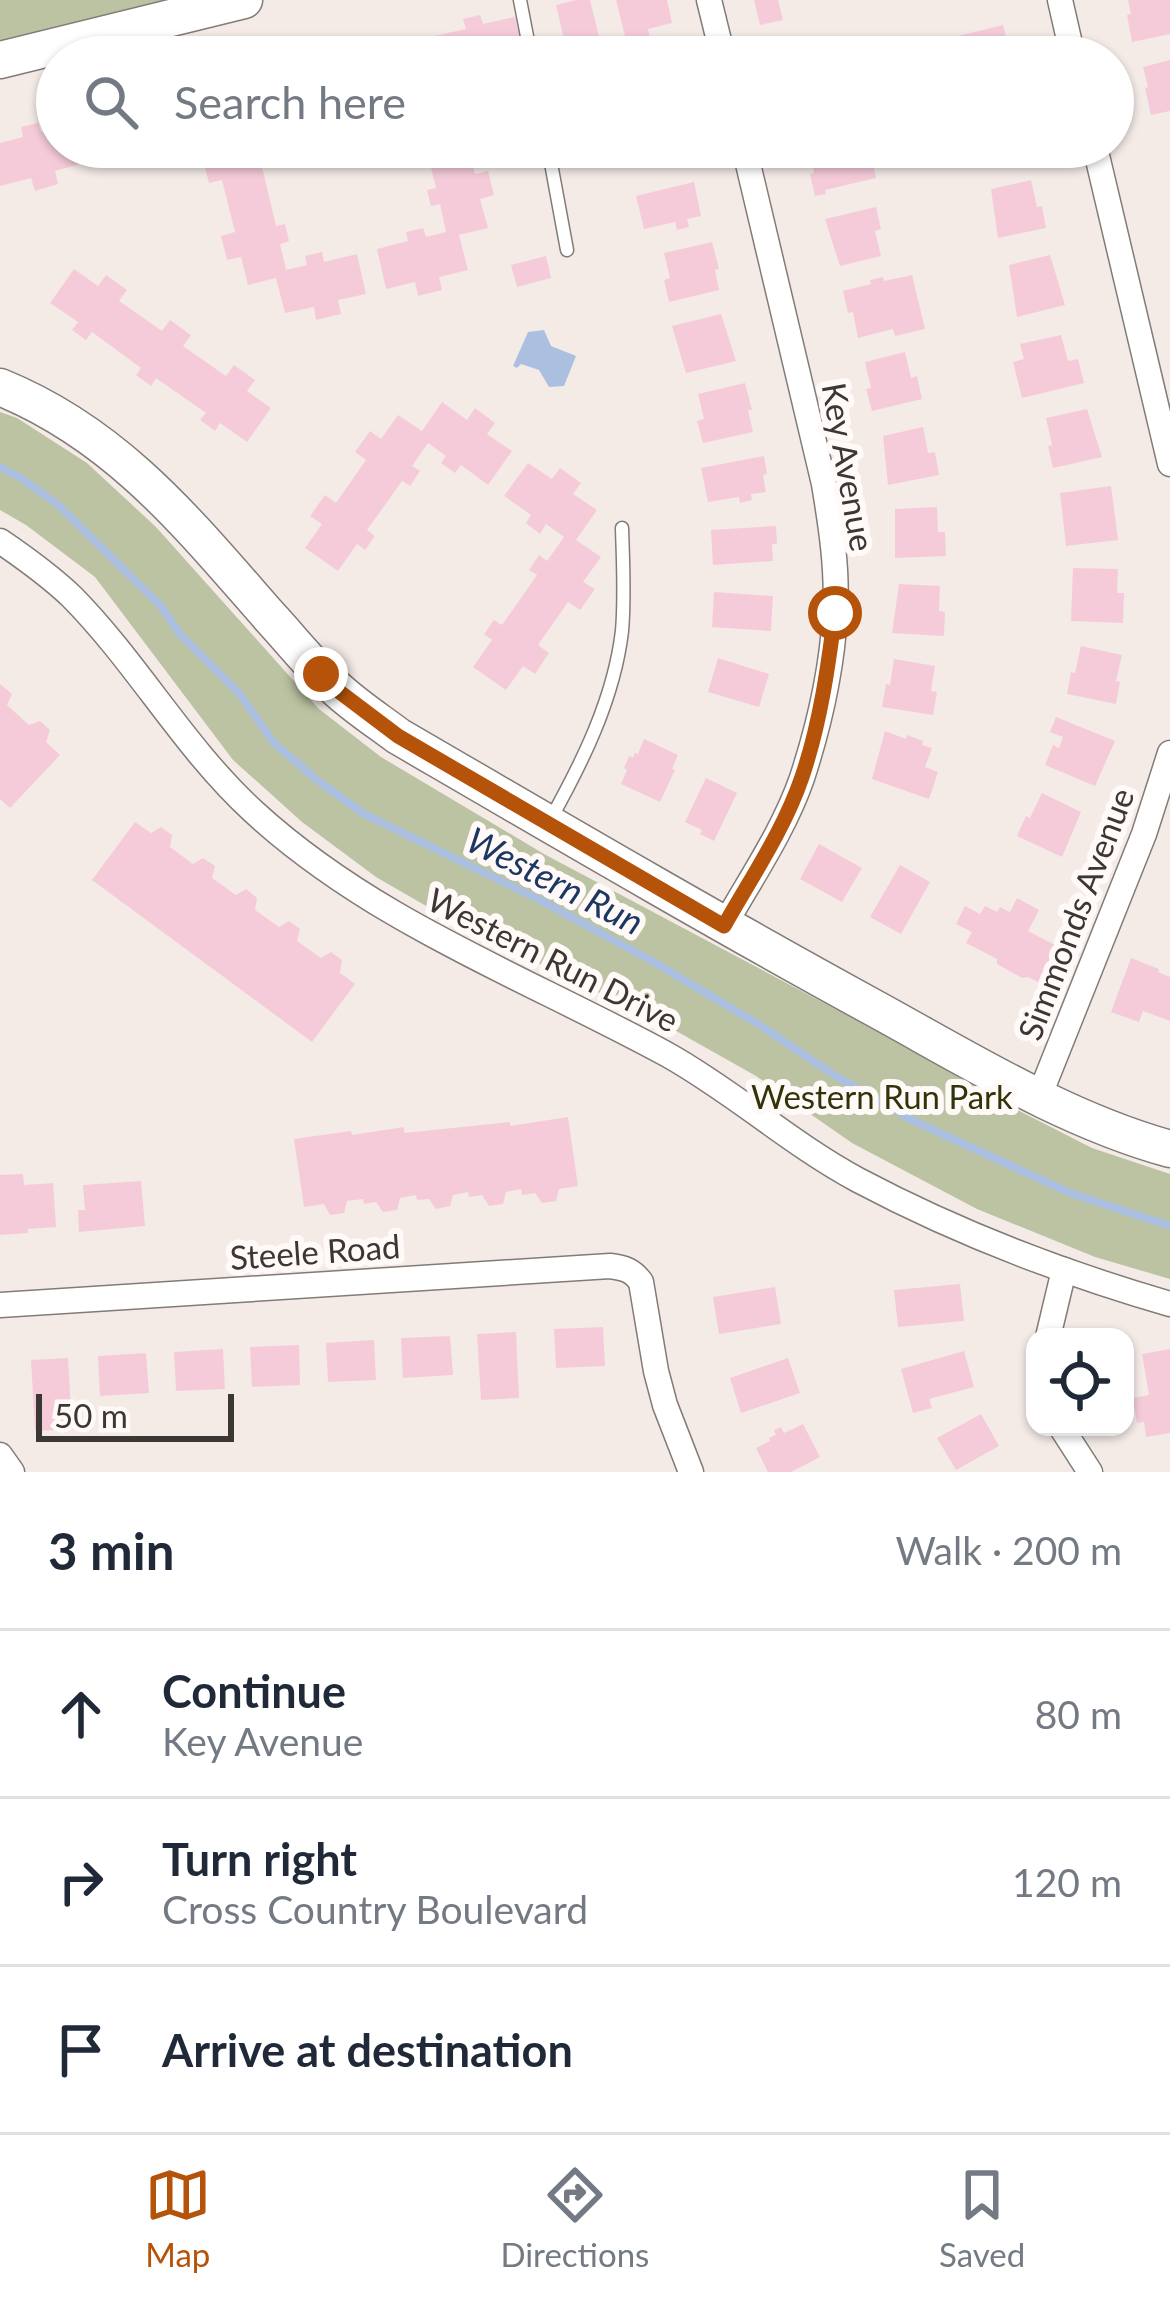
<!DOCTYPE html>
<html lang="en">
<head>
<meta charset="utf-8">
<style>
  body { margin:0; font-family:Lato,sans-serif; background:#f6f6f7; color:#1f2937 }
  .controls { position:absolute; right:36px; bottom:36px; display:grid; overflow:hidden; border-radius:24px; box-shadow:0 3px 9px #0004 }
  .controls button { width:108px; height:108px; display:grid; place-items:center; padding:0; border:0; border-bottom:3px solid #e0e1e3; background:#fff; color:#1f2937; font:60px sans-serif }
  .scale { position:absolute; left:36px; bottom:30px; width:198px; box-sizing:border-box; padding-left:12px; border:6px solid #3a3735; border-top:0; font-size:33px; line-height:42px; white-space:nowrap; color:#3a3735; -webkit-text-stroke:9px #fff9f7; paint-order:stroke }
  .stop { position:absolute; width:36px; height:36px; margin:-27px; border:9px solid #b45309; border-radius:50%; background:#fff }
  .stop.end { background:#b45309; border-color:#fff; box-shadow:0 3px 12px #0008 }
  .list { margin:0; padding:0; list-style:none }
  h2 { display:flex; justify-content:space-between; align-items:center; height:156px; margin:0; padding:0 48px; font-size:51px }
  h2 small { font-size:39px; font-weight:400; color:#747a83 }
  .list li { display:grid; grid-template-columns:78px 1fr auto; gap:36px; align-items:center; box-sizing:border-box; height:168px; padding:0 48px; border-top:3px solid #e0e1e3 }
  .list b { display:block; font-size:45px; white-space:nowrap }
  .list p { margin:0; font-size:39px; white-space:nowrap; color:#747a83 }
  .list em { font-size:39px; font-style:normal; color:#747a83 }
  .icon { flex:none; width:66px; height:66px; fill:none; stroke:currentColor; stroke-width:2; stroke-linecap:round; stroke-linejoin:round }
  .map { position:relative; flex:none; width:1170px; height:1472px; overflow:hidden }
  .search { position:absolute; background:#fff; box-shadow:0 3px 9px #0004; left:36px; right:36px; top:36px; height:132px; display:flex; align-items:center; gap:30px; box-sizing:border-box; padding:0 42px; border-radius:66px; color:#747a83; font-size:45px }
  .sheet { height:660px; background:#fff }
  nav { display:flex; justify-content:space-around; align-items:center; box-sizing:border-box; height:168px; border-top:3px solid #e0e1e3; background:#fff; font-size:33px; color:#747a83 }
  nav a { display:grid; justify-items:center; gap:6px }
  nav .on { color:#b45309 }
  .map>svg:first-child { display:block }
</style>
</head>
<body>
<div class="map">
<svg width="1170" height="1472" viewBox="0 0 1170 1472">
  <rect width="100%" height="100%" fill="#f4ebe7"/>
  <g fill="#bbc3a2">
    <polygon points="0,0 189,0 0,45"/>
    <polygon points="0,412 17,418 87,463 156,527 319,709 381,757 544,854 884,1035 1004,1103 1092,1148 1170,1174 1170,1279 1095,1257 977,1209 852,1143 756,1076 662,1023 459,925 376,877 302,822 233,760 95,577 26,525 0,510"/>
  </g>
  <polygon fill="#abc0e0" points="544,330 551,346 576,356 564,386 549,387 539,370 521,364 517,368 513,366 528,332"/>
  <g fill="none" stroke-linecap="round" stroke-linejoin="round">
    <polyline stroke="#abc0e0" stroke-width="8" points="0,467 21,478 57,504 161,606 179,633 239,693 274,743 317,780 364,814 540,900 652,961 763,1027 834,1075 912,1120 1070,1193 1170,1226"/>
  </g>
  <g fill="#f5cbda">
    <polygon points="576,0 590,0 604,57 568,57 556,5"/>
    <polygon points="616,0 667,0 672,23 648,29 650,39 627,44"/>
    <polygon points="754,0 778,0 783,20 760,25"/>
    <polygon points="1128,0 1170,0 1170,34 1132,42 1127,15 1131,14"/>
    <polygon points="480,15 483,24 515,17 524,57 439,57 434,36 466,29 463,19"/>
    <polygon points="1003,25 1010,52 1005,53 1006,57 959,57 954,37"/>
    <polygon points="1170,60 1170,111 1151,115 1145,88 1148,87 1143,67"/>
    <polygon points="38,123 41,132 57,128 57,147 78,147 83,163 55,171 58,184 35,191 31,178 0,186 0,143 23,137 21,127"/>
    <polygon points="215,147 256,147 257,150 267,148 271,165 262,167 276,226 285,224 289,241 280,244 286,270 307,265 305,256 322,252 324,262 357,254 366,294 338,300 341,314 316,320 314,307 285,313 276,278 248,285 241,257 227,260 221,236 235,232 222,180 209,183 203,159 217,156"/>
    <polygon points="426,147 469,147 475,174 488,171 494,195 480,199 488,228 459,235 468,270 439,277 442,290 418,296 415,282 386,289 377,249 408,241 406,232 423,228 426,237 446,232 440,204 431,206 427,190 436,188"/>
    <polygon points="611,147 689,147 689,149 620,167 612,162 609,149"/>
    <polygon points="855,147 869,147 876,178 825,190 826,194 815,196 810,174 814,173 811,157"/>
    <polygon points="976,147 1035,147 1035,149 979,162"/>
    <polygon points="1031,180 1037,207 1042,206 1046,228 998,238 991,189"/>
    <polygon points="694,182 701,216 687,219 689,227 677,230 675,222 644,229 636,196"/>
    <polygon points="876,207 881,229 875,231 881,256 840,266 825,219"/>
    <polygon points="712,242 719,269 715,270 719,290 669,302 664,280 670,278 664,253"/>
    <polygon points="1050,255 1065,305 1017,317 1009,265"/>
    <polygon points="546,256 551,278 517,287 511,265"/>
    <polygon points="74,269 98,286 106,275 127,290 119,301 162,331 170,320 191,335 183,346 226,376 234,365 255,380 247,391 271,408 247,442 220,423 215,431 200,420 206,413 156,378 151,386 136,375 141,368 92,332 86,340 72,330 78,322 50,303"/>
    <polygon points="912,275 925,329 895,336 893,329 858,338 853,312 848,313 843,291 871,284 870,280 883,277 884,281"/>
    <polygon points="721,314 736,361 686,373 672,326"/>
    <polygon points="1061,335 1068,361 1078,359 1084,383 1022,398 1013,362 1024,359 1020,344"/>
    <polygon points="905,352 911,378 917,376 922,399 872,411 866,389 871,388 865,362"/>
    <polygon points="745,383 752,410 748,410 753,432 703,443 697,421 704,419 698,394"/>
    <polygon points="442,402 467,420 475,408 495,423 487,434 512,451 488,485 461,465 455,473 441,463 446,456 428,443 412,466 420,471 410,486 402,481 367,530 375,536 365,550 357,544 338,571 305,548 322,524 310,516 325,495 336,503 366,460 355,452 370,431 381,439 398,415 422,431"/>
    <polygon points="1087,409 1102,457 1053,468 1048,446 1052,445 1046,418"/>
    <polygon points="923,427 928,453 935,452 939,475 888,485 883,436"/>
    <polygon points="764,456 767,474 763,475 766,492 751,494 752,500 740,503 739,497 708,502 701,468"/>
    <polygon points="528,463 552,479 560,468 581,483 573,494 597,510 576,540 601,557 583,582 595,589 580,610 568,602 538,645 549,653 535,674 523,666 506,690 473,667 492,640 484,634 494,620 502,625 537,575 529,570 539,555 547,561 564,537 546,524 540,534 526,523 531,515 504,496"/>
    <polygon points="1111,486 1118,540 1066,546 1060,493"/>
    <polygon points="937,507 938,532 945,532 946,556 895,558 895,509"/>
    <polygon points="776,526 777,544 772,544 773,561 713,565 711,530"/>
    <polygon points="1073,568 1118,569 1117,593 1124,593 1123,623 1071,621"/>
    <polygon points="899,584 940,586 939,611 945,612 944,636 892,633"/>
    <polygon points="714,592 773,596 771,631 712,627"/>
    <polygon points="1081,646 1122,655 1116,681 1120,682 1116,704 1067,694 1071,672 1075,673"/>
    <polygon points="718,658 769,674 759,707 708,692"/>
    <polygon points="894,659 935,666 931,691 937,692 933,715 882,707 886,684 890,685"/>
    <polygon points="0,684 12,694 7,705 29,725 40,721 50,730 46,742 60,755 10,808 0,799"/>
    <polygon points="1056,717 1115,741 1095,786 1045,765 1053,745 1059,748 1063,737 1050,732"/>
    <polygon points="885,731 906,739 907,735 923,741 922,745 932,748 925,767 938,772 929,799 872,779"/>
    <polygon points="644,739 678,755 672,769 675,770 660,802 621,784 627,770 624,768 629,756 633,758 635,753 638,754"/>
    <polygon points="706,778 737,793 714,841 700,834 702,830 685,822"/>
    <polygon points="1042,793 1081,812 1062,857 1017,836 1026,816 1030,818"/>
    <polygon points="135,822 151,833 161,827 172,835 170,847 193,864 203,858 215,866 212,878 236,895 246,889 257,898 255,910 279,927 289,921 300,929 297,941 321,958 331,952 342,960 340,973 355,984 312,1042 92,880"/>
    <polygon points="819,844 862,868 842,902 800,879"/>
    <polygon points="900,865 930,882 901,934 870,917"/>
    <polygon points="1017,898 1039,910 1028,931 1057,946 1038,982 1028,977 1022,978 997,964 997,959 966,943 972,932 956,924 965,906 980,914 985,906 997,912 1000,907 1010,912"/>
    <polygon points="1131,958 1159,969 1158,972 1170,977 1170,1021 1143,1011 1139,1022 1111,1012"/>
    <polygon points="568,1117 578,1186 559,1189 556,1201 542,1203 535,1193 522,1195 521,1189 506,1192 503,1204 489,1206 482,1195 469,1197 468,1192 453,1195 450,1206 436,1209 429,1199 417,1200 416,1195 400,1198 397,1210 383,1212 376,1202 364,1204 363,1199 347,1201 344,1213 330,1215 324,1204 304,1207 294,1139 351,1131 352,1135 404,1127 404,1133 510,1122 510,1126"/>
    <polygon points="23,1174 24,1185 53,1183 56,1227 28,1229 28,1233 0,1235 0,1175"/>
    <polygon points="141,1181 145,1226 79,1232 78,1210 85,1210 83,1185"/>
    <polygon points="960,1284 964,1321 898,1327 894,1290"/>
    <polygon points="775,1287 781,1324 719,1334 713,1297"/>
    <polygon points="603,1327 605,1366 556,1368 554,1329"/>
    <polygon points="516,1332 519,1398 481,1400 477,1334"/>
    <polygon points="450,1336 453,1375 403,1378 401,1338"/>
    <polygon points="374,1340 376,1380 328,1382 326,1343"/>
    <polygon points="299,1345 300,1385 252,1387 250,1347"/>
    <polygon points="223,1349 225,1389 176,1391 174,1352"/>
    <polygon points="1170,1349 1170,1433 1146,1437 1144,1422 1137,1423 1133,1398 1149,1395 1142,1354"/>
    <polygon points="964,1351 974,1387 929,1399 932,1408 913,1413 901,1369"/>
    <polygon points="146,1353 149,1393 100,1396 98,1356"/>
    <polygon points="68,1358 72,1429 35,1431 31,1360"/>
    <polygon points="788,1358 800,1393 741,1413 730,1378"/>
    <polygon points="981,1414 999,1446 956,1470 937,1438"/>
    <polygon points="803,1424 820,1457 791,1472 768,1472 756,1448 770,1441 769,1438 776,1435 774,1430 781,1427 784,1433"/>
  </g>
  <g fill="none" stroke-linecap="round" stroke-linejoin="round">
    <g stroke="#827b77" stroke-width="15">
      <g id="lane">
        <polyline points="520,0 531,57"/>
        <polyline points="548,147 567,250"/>
        <path d="M549 822C582 763 614 699 622 631 625 597 623 562 622 528"/>
      </g>
    </g>
    <g stroke="#827b77" stroke-width="27">
      <g id="street">
        <polyline points="709,0 723,57"/>
        <polyline points="1060,0 1073,57"/>
        <polyline points="1095,147 1170,464"/>
        <path d="M0 541C25 558 50 576 72 597 138 664 184 748 254 812 374 922 527 978 668 1055 734 1092 791 1144 858 1180 956 1232 1063 1273 1170 1304"/>
        <path d="M724 926C751 878 784 830 802 778 819 726 832 668 835 614 838 571 831 526 824 484L744 147"/>
        <polyline points="1039,1097 1144,834 1170,753"/>
        <path d="M0 1305 610 1266C625 1268 632 1270 641 1282L656 1371 665 1405 691 1472"/>
        <polyline points="1048,1337 1064,1270"/>
        <polyline points="1061,1427 1090,1472"/>
        <polyline points="0,1455 12,1472"/>
      </g>
    </g>
    <g stroke="#827b77" stroke-width="39">
      <g id="secondary">
        <polyline points="0,60 244,0"/>
        <path d="M0 387C118 435 189 525 270 617 293 642 314 669 339 691 358 708 378 721 398 736 556 828 713 920 874 1008 969 1060 1065 1120 1170 1149"/>
      </g>
    </g>
    <use href="#lane" stroke="#fff" stroke-width="12"/>
    <use href="#street" stroke="#fff" stroke-width="24"/>
    <use href="#secondary" stroke="#fff" stroke-width="36"/>
  </g>
  <g fill="none" stroke-linecap="round" stroke-linejoin="round">
    <path stroke="#b45309" stroke-width="15" d="M321 674 341 693 398 736 724 926C751 878 784 830 802 777 820 724 828 668 835 613"/>
  </g>
  <g text-anchor="middle" stroke-width="12" stroke-linejoin="round" paint-order="stroke">
    <g font-size="33" fill="#3a3735" stroke="#fff9f7">
      <text transform="translate(848 467) rotate(80)" y="12">Key Avenue</text>
      <text transform="translate(1076 914) rotate(-69)" y="12">Simmonds Avenue</text>
      <text transform="translate(553 960) rotate(27)" y="12">Western Run Drive</text>
      <text transform="translate(315 1252) rotate(-4)" y="12">Steele Road</text>
    </g>
    <g font-size="33" fill="#2e3508" stroke="#fff9f7">
      <text x="882" y="1109">Western Run Park</text>
    </g>
    <g font-size="36" font-style="italic" fill="#1c3862" stroke="#fff9f7">
      <text transform="translate(555 881) rotate(27)" y="13">Western Run</text>
    </g>
  </g>
</svg>
<div class="controls">
<button><svg class="icon" aria-label="locate" viewBox="0 0 24 24"><circle cx="12" cy="12" r="6"/><path d="M12 2v4M12 18v4M2 12h4M18 12h4"/></svg></button>
</div>
<div class="scale">50 m</div>
<div class="stop" style="left:835px;top:613px"></div>
<div class="stop end" style="left:321px;top:674px"></div>
<div class="search"><svg class="icon" aria-label="search" viewBox="0 0 24 24"><circle cx="10" cy="10" r="6"/><path d="M15 15l6 6"/></svg>Search here</div>
</div>
<section class="sheet">
<h2>3 min<small>Walk · 200 m</small></h2>
<ul class="list">
<li><svg class="icon" aria-label="ahead" viewBox="0 0 24 24"><path d="M12 20V5M6 11l6-6 6 6"/></svg><div><b>Continue</b><p>Key Avenue</p></div><em>80 m</em></li>
<li><svg class="icon" aria-label="right" viewBox="0 0 24 24"><path d="M7 20v-9h11M14 6l5 5-5 5"/></svg><div><b>Turn right</b><p>Cross Country Boulevard</p></div><em>120 m</em></li>
<li><svg class="icon" aria-label="arrive" viewBox="0 0 24 24"><path d="M6 21V4h12l-3 4 3 4H6"/></svg><div><b>Arrive at destination</b></div></li>
</ul>
</section>
<nav>
<a class="on"><svg class="icon" aria-label="map" viewBox="0 0 24 24"><path d="M3 6l6-2 6 2 6-2v14l-6 2-6-2-6 2zM9 4v14M15 6v14"/></svg>Map</a>
<a><svg class="icon" aria-label="directions" viewBox="0 0 24 24"><path d="M12 3l9 9-9 9-9-9zM9 14v-3h6M13 9l2 2-2 2"/></svg>Directions</a>
<a><svg class="icon" aria-label="saved" viewBox="0 0 24 24"><path d="M7 4h10v16l-5-4-5 4z"/></svg>Saved</a>
</nav>
</body>
</html>
